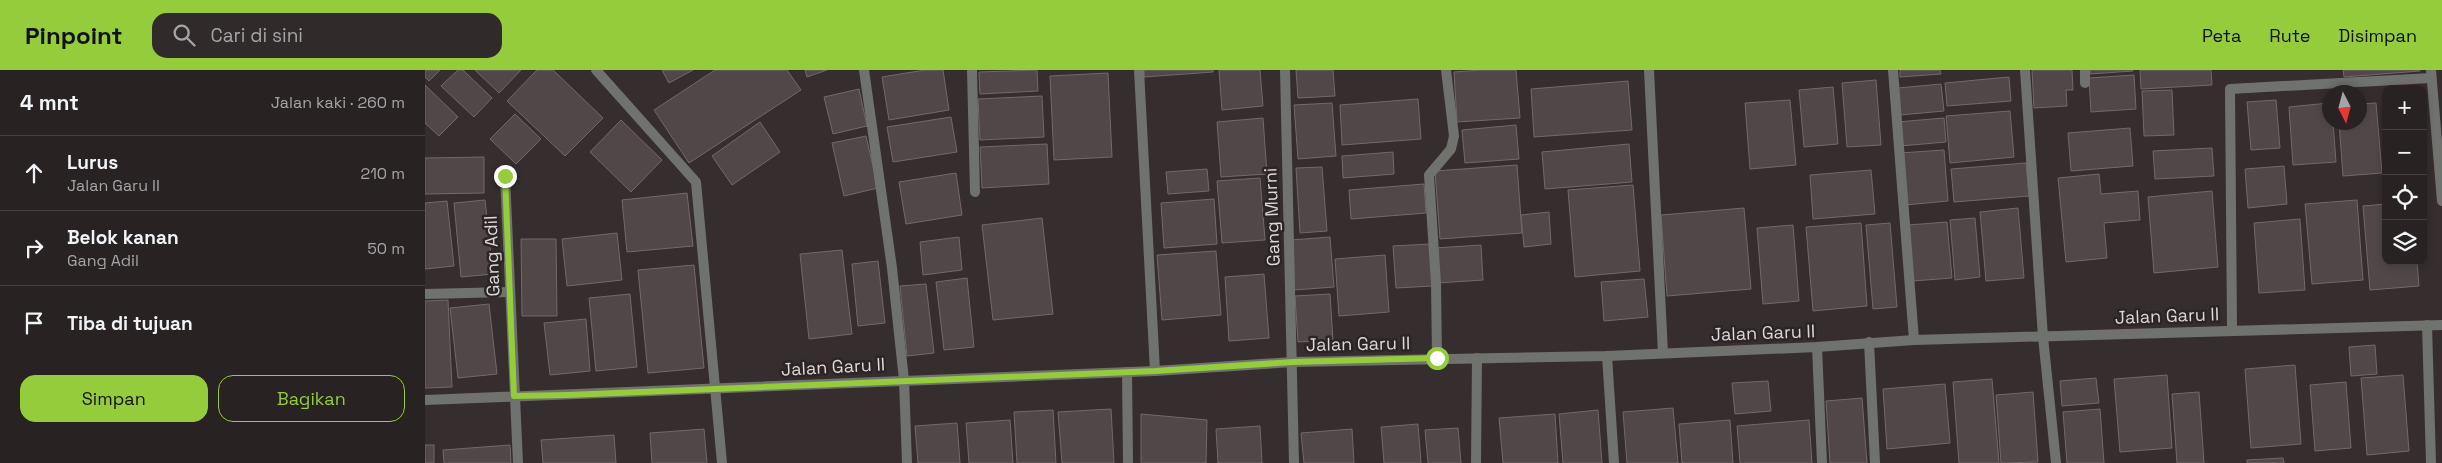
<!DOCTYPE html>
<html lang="id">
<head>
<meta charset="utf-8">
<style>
  body { margin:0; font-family:"Space Grotesk",sans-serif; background:#302a2b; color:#f1f3f6 }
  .controls { position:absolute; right:15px; top:15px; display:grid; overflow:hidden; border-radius:10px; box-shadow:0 2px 8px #0003 }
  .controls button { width:45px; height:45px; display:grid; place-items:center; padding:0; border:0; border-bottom:1px solid #443f41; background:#282223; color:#f1f3f6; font:25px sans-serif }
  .compass { position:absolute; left:1897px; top:15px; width:45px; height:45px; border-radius:50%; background:#282223; box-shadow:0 2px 8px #0003; rotate:174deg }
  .stop { position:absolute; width:15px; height:15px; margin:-11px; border:4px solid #94cc3c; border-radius:50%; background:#fff }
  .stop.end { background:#94cc3c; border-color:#fff; box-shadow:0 1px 5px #0008 }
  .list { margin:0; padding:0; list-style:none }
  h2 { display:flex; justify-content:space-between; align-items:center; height:65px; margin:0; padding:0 20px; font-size:21px }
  h2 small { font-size:16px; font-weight:400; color:#a5a4a6 }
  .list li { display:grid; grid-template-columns:32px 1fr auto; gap:15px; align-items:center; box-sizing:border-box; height:75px; padding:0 20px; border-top:1px solid #443f41 }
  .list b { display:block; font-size:19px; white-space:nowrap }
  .list p { margin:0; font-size:16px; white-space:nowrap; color:#a5a4a6 }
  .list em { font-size:16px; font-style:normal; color:#a5a4a6 }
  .actions { display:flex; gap:10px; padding:15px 20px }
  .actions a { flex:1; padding:11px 0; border:1px solid #94cc3c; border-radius:15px; text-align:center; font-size:18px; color:#94cc3c }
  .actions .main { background:#94cc3c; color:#111 }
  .icon { flex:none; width:28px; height:28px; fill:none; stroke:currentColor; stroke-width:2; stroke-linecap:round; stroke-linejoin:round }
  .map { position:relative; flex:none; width:2017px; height:393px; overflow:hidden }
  header { display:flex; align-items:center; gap:30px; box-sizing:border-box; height:70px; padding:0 25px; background:#94cc3c; color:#111 }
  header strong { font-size:24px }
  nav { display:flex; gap:28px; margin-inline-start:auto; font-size:18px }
  .search { width:350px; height:45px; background:#302a2b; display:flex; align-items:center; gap:12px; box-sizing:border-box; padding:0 18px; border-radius:15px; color:#a5a4a6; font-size:19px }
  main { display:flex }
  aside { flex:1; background:#282223 }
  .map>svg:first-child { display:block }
</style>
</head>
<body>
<header>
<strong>Pinpoint</strong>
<div class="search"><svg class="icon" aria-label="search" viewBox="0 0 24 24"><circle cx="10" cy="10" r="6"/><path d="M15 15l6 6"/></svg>Cari di sini</div>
<nav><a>Peta</a><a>Rute</a><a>Disimpan</a></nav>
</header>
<main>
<aside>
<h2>4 mnt<small>Jalan kaki · 260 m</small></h2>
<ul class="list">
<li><svg class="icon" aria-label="ahead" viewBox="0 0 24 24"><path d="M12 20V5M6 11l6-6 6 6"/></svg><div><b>Lurus</b><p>Jalan Garu II</p></div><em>210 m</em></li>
<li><svg class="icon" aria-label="right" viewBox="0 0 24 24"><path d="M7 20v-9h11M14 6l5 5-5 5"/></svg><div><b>Belok kanan</b><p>Gang Adil</p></div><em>50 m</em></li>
<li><svg class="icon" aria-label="arrive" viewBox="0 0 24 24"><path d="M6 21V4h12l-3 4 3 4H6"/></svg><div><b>Tiba di tujuan</b></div></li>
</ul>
<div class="actions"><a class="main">Simpan</a><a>Bagikan</a></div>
</aside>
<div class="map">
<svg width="2017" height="393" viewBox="0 0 2017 393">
  <rect width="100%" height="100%" fill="#362d2f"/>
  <g fill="#514749" stroke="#73686a">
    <polygon points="0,0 15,0 4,11 0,7"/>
    <polygon points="33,0 38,0 67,28 49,47 16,16"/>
    <polygon points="50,0 96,0 74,23"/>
    <polygon points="112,0 128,0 178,48 140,86 82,31"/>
    <polygon points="237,0 268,0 244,13"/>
    <polygon points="290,0 362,0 376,20 264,93 229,40"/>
    <polygon points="380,0 402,0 382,7"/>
    <polygon points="500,0 518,0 524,40 464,50 457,7"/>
    <polygon points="612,0 613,21 555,24 554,2"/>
    <polygon points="719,0 788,0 788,2 719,7"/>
    <polygon points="794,0 835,0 838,36 797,40"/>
    <polygon points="871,0 908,0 910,26 873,28"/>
    <polygon points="1055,0 1091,0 1095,48 1032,52 1029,2"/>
    <polygon points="1475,0 1515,0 1516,4 1475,7"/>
    <polygon points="1607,0 1647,0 1648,20 1641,20 1642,36 1609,38"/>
    <polygon points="1665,0 1708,0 1708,1 1665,4"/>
    <polygon points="1715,0 1786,0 1787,15 1716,19"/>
    <polygon points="1918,0 1995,0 1995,1 1919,7"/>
    <polygon points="683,3 687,87 629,90 625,6"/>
    <polygon points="1709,5 1711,39 1666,42 1664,8"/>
    <polygon points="1584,7 1586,31 1522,36 1520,13"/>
    <polygon points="1451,10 1456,75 1422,77 1417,13"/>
    <polygon points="1203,11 1207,60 1109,67 1106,19"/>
    <polygon points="1516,14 1519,41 1475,45 1473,18"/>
    <polygon points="0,15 33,47 14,66 0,53"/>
    <polygon points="1408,17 1413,74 1379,77 1374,20"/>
    <polygon points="434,19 442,56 408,64 399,27"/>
    <polygon points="1747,20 1749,65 1719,66 1717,21"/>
    <polygon points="617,26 619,67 555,70 553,29"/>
    <polygon points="993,29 996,69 917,75 915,35"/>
    <polygon points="1365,30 1371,95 1325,99 1320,33"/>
    <polygon points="1851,30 1855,78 1826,80 1822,32"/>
    <polygon points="907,33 911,86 873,89 869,35"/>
    <polygon points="1904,33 1904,52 1908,52 1911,92 1868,95 1864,37"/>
    <polygon points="1951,33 1957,103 1918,106 1914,52 1934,52 1934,34"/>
    <polygon points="1585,41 1589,87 1525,93 1521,46"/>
    <polygon points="90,44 116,69 91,94 65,69"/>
    <polygon points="526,47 532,82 468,92 462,57"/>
    <polygon points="838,48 842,104 796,107 792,52"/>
    <polygon points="1519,48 1521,72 1475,76 1472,52"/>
    <polygon points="196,50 237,90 206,122 165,82"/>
    <polygon points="335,52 355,82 307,115 287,86"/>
    <polygon points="1091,55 1094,89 1040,93 1037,60"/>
    <polygon points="1705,58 1708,96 1646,101 1643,63"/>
    <polygon points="441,66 453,118 419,126 407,73"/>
    <polygon points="622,74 624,114 557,118 555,77"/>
    <polygon points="1204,74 1207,112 1120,119 1117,82"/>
    <polygon points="1787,78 1789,106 1730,109 1728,81"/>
    <polygon points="1519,80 1523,131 1480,135 1475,83"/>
    <polygon points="968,82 969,104 918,108 917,86"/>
    <polygon points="59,87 59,123 0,124 0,88"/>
    <polygon points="1601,93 1604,126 1529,132 1526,99"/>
    <polygon points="1092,95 1097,163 1015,169 1010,101"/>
    <polygon points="1859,96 1862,134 1823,138 1820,99"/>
    <polygon points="897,97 902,161 875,163 871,98"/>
    <polygon points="782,99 784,121 743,124 741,102"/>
    <polygon points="1446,100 1450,144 1388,149 1385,105"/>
    <polygon points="531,103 537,145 481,154 474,112"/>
    <polygon points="1674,104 1676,124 1713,121 1715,150 1679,153 1682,188 1641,192 1633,108"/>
    <polygon points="835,108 840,170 797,173 792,111"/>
    <polygon points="999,114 1001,143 926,149 924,120"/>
    <polygon points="1208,115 1215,201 1150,207 1143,120"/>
    <polygon points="1787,121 1793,197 1729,203 1723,127"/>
    <polygon points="262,123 268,176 202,182 197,130"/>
    <polygon points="789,129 792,174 739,178 736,133"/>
    <polygon points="60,130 68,204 36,207 29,133"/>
    <polygon points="1932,130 1938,210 1887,214 1880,134"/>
    <polygon points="22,131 29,196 0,199 0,133"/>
    <polygon points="1961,134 1961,191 1992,191 1994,216 1945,220 1938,136"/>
    <polygon points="1319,138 1326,219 1242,226 1236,145"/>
    <polygon points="1593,138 1599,208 1561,211 1555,142"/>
    <polygon points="1124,142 1126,174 1099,177 1096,145"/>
    <polygon points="617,148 628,244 568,250 557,155"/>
    <polygon points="1550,148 1555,207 1530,210 1525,150"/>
    <polygon points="1875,149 1880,220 1834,223 1829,153"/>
    <polygon points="1522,152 1527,208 1488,211 1483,155"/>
    <polygon points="1436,153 1442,236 1388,241 1381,157"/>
    <polygon points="1465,153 1472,237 1448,239 1441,155"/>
    <polygon points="1368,155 1374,231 1338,234 1332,158"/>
    <polygon points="192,163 197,210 142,216 137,169"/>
    <polygon points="534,167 537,200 498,205 495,172"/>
    <polygon points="905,167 909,217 869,220 866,170"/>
    <polygon points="96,169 131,169 132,246 97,246"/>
    <polygon points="1005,174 1008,216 971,218 968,176"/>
    <polygon points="1056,175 1058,210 1013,213 1010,178"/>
    <polygon points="417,180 427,264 384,269 375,184"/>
    <polygon points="791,181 796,245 737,250 732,185"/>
    <polygon points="960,185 964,242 914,246 910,189"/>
    <polygon points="453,191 460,253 433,256 427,194"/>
    <polygon points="269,195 279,298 223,303 213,200"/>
    <polygon points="839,204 844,268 804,271 800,207"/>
    <polygon points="542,208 549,277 519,280 511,212"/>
    <polygon points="1219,209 1223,247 1179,251 1176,212"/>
    <polygon points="501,214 509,283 482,286 475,216"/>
    <polygon points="205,224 212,297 171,301 164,228"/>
    <polygon points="905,224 908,270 873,272 870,226"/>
    <polygon points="23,230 27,317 0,318 0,231"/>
    <polygon points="64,234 72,304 33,308 25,238"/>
    <polygon points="161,249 165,301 125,305 119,253"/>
    <polygon points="1950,275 1952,304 1926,306 1924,277"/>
    <polygon points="1870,295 1876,374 1826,378 1820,299"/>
    <polygon points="1742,305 1747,378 1695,382 1689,309"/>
    <polygon points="1978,305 1984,381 1942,385 1936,308"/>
    <polygon points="1671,308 1674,333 1637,336 1635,311"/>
    <polygon points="1567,309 1574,393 1534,393 1528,312"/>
    <polygon points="1343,311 1346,341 1310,344 1307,313"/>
    <polygon points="1921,312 1926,378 1890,381 1885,315"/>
    <polygon points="1520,314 1525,373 1462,379 1458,319"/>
    <polygon points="1608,322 1613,392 1576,393 1571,325"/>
    <polygon points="1774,322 1779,393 1752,393 1747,324"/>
    <polygon points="1437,328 1442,393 1405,393 1401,331"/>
    <polygon points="1248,338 1253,393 1202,393 1198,342"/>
    <polygon points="686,339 689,393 637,393 633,342"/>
    <polygon points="1675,339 1679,393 1642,393 1638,342"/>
    <polygon points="628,340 631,393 592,393 589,342"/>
    <polygon points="1173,340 1177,393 1138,393 1134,344"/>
    <polygon points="716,344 782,350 781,393 716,393"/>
    <polygon points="1130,344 1133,393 1078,393 1074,348"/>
    <polygon points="585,350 588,393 544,393 541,353"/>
    <polygon points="1305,350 1308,393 1257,393 1254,354"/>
    <polygon points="1384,350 1387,393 1315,393 1312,356"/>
    <polygon points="532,353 535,393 493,393 490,356"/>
    <polygon points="993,354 996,393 959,393 956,357"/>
    <polygon points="835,356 837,393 793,393 791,359"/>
    <polygon points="1033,358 1036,393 1003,393 1000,360"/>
    <polygon points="279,359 282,393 227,393 225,363"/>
    <polygon points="927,359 929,393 879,393 876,363"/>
    <polygon points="189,365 191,393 118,393 116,370"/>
    <rect x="0" y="375" width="9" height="18"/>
    <polygon points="85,375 86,393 19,393 18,380"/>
    <polygon points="1858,388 1859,393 1822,393 1822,390"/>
  </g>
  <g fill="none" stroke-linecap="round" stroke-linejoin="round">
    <polyline stroke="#70726e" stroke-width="10" points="1660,0 1660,13"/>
    <g stroke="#70726e" stroke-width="10">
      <polyline points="171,0 271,112 297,393"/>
      <polyline points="439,0 467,198 479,310 482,393"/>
      <polyline points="547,0 550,122"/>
      <polyline points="714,0 730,301"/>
      <polyline points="860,0 869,393"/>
      <polyline points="1224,0 1238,283"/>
      <polyline points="1468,0 1489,270"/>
      <polyline points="1600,0 1618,267 1631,393"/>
      <polyline points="2006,0 2017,131"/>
      <polyline points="80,106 93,393"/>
      <polyline points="0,224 84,222"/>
      <polyline points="2002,255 2006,393"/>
      <polyline points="1807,259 1805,19 2006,8"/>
      <polyline points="1444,272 1450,393"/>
      <polyline points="1392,277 1397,393"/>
      <polyline points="1182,286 1189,393"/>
      <polyline points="1012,288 1011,214 1004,105 1026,79 1029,66 1021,0"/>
      <polyline points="702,302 703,393"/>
      <polyline points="0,330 730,301 868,292 1182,286 1392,277 1489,270 2017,255"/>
      <polyline points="1051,393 1052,288"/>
    </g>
  </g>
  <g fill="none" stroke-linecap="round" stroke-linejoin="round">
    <polyline stroke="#94cc3c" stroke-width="6" points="80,106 89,326 142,325 730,301 868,292 1012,288"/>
  </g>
  <g text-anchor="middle" stroke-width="5" stroke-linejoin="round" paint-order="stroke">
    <g font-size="18" fill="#dcd7d8" stroke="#2c2425">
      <text transform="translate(847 147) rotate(-92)" y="6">Gang Murni</text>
      <text transform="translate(67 186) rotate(-92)" y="6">Gang Adil</text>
      <text transform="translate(1742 246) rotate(-2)" y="6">Jalan Garu II</text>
      <text transform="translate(1338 263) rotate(-2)" y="6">Jalan Garu II</text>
      <text transform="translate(933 274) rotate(-1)" y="6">Jalan Garu II</text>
      <text transform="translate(408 297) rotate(-3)" y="6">Jalan Garu II</text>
    </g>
  </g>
</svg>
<div class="controls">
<button>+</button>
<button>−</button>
<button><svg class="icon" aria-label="locate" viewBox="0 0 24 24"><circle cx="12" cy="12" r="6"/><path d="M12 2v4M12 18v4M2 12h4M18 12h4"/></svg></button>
<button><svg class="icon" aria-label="layers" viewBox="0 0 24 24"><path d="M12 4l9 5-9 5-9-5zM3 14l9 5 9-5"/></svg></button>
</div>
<svg class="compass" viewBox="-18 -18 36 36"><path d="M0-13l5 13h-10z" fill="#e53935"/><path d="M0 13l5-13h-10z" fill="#a5a4a6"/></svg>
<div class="stop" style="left:1012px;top:288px"></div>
<div class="stop end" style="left:80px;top:106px"></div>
</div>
</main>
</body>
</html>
